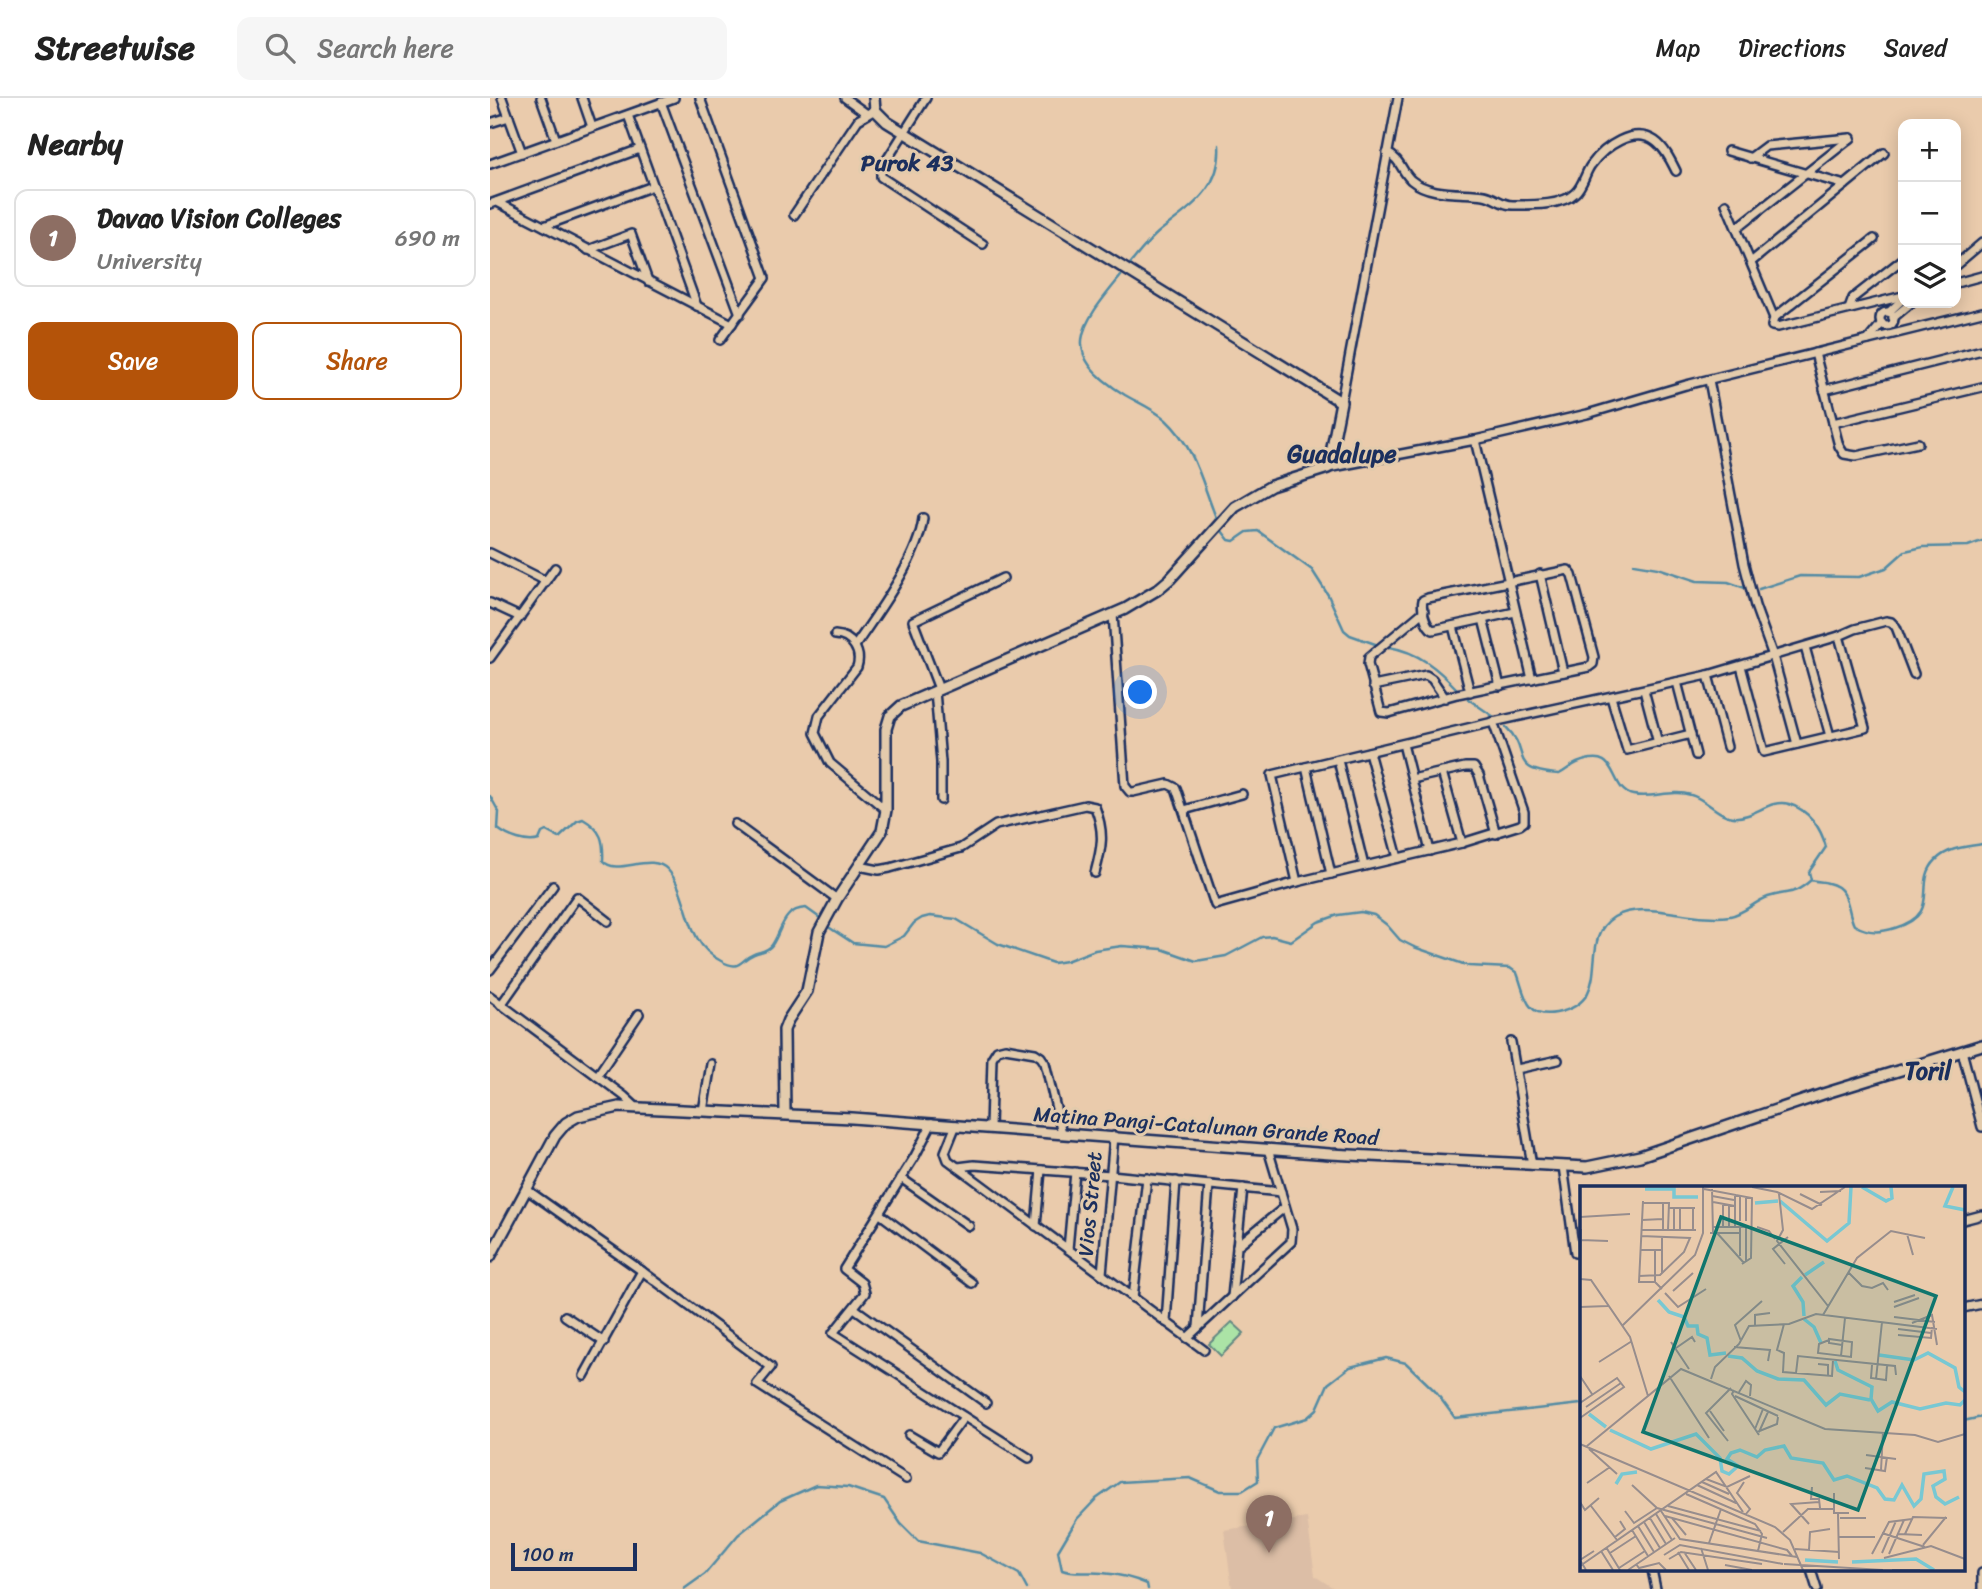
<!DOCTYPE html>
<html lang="en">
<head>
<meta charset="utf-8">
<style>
  body { margin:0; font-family:Sriracha,sans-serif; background:#f6f6f6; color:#222 }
  .controls { position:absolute; right:21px; top:21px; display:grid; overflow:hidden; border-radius:14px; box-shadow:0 4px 18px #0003 }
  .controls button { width:63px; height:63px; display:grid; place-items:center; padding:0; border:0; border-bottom:2px solid #e0e0e0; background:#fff; color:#222; font:35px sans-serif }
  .scale { position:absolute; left:21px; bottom:18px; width:126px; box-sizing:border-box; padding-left:7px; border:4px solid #1b2f5e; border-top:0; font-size:19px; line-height:24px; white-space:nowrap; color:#1b2f5e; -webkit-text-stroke:5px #e3cbac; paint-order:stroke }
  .you { position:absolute; left:651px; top:595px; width:24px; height:24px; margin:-18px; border:5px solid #fff; border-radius:50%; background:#1a73e8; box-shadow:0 0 0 10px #1a73e833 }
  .badge { display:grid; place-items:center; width:46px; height:46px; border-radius:50%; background:#b45309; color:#fff; font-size:23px; font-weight:700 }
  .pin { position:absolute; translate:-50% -58px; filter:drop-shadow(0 2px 4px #0008) }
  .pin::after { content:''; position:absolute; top:37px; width:24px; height:21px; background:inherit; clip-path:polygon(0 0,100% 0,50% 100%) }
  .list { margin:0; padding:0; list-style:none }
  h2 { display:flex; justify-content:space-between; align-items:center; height:91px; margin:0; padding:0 28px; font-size:30px }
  h2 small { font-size:23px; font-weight:400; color:#767676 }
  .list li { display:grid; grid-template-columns:46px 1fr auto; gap:21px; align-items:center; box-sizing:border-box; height:98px; margin:0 14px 14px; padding:0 14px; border:2px solid #e0e0e0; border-radius:14px }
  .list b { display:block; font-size:26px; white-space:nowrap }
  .list p { margin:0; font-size:23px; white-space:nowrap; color:#767676 }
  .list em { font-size:23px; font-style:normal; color:#767676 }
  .actions { display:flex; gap:14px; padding:21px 28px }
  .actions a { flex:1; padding:16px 0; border:2px solid #b45309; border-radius:14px; text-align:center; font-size:24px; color:#b45309 }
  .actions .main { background:#b45309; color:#fff }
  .icon { flex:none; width:38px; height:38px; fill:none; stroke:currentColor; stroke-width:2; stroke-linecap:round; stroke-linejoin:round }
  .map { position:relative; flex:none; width:1492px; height:1491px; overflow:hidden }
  header { display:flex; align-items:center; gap:42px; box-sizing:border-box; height:98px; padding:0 35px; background:#fff; border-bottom:2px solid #e0e0e0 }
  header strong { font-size:33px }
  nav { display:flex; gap:38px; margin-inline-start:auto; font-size:24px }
  .search { width:490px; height:63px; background:#f6f6f6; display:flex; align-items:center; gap:18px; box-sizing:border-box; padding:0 24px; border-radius:14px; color:#767676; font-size:26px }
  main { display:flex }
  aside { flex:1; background:#fff }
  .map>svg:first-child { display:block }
</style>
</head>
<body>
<header>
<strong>Streetwise</strong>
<div class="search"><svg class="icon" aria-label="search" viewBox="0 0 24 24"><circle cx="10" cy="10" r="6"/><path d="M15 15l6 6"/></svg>Search here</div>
<nav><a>Map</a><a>Directions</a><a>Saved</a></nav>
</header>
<main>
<aside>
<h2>Nearby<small></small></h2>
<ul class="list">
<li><span class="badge" style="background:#8d6e63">1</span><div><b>Davao Vision Colleges</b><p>University</p></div><em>690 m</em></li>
</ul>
<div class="actions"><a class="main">Save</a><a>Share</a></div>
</aside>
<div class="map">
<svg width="1492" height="1491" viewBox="0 0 1492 1491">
  <rect width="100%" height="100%" fill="#eacbac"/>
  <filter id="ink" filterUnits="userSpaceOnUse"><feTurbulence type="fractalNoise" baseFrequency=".0143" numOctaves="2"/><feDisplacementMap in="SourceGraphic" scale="14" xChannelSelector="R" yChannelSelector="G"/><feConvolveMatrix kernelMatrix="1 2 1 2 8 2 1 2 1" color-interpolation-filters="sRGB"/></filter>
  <g filter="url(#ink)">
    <polygon fill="#dcbea6" points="817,1420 825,1478 845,1491 742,1491 734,1432"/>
    <polygon fill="#abe3a6" stroke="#638982" stroke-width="2" points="742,1224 754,1235 731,1258 719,1246"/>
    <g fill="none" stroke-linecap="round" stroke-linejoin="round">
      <g stroke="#538ba4" stroke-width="2.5">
        <path d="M640 166C649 155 659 142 670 133 700 109 732 91 729 47"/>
        <path d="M631 178C589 229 568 256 635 297 649 305 664 311 676 322 706 350 712 386 727 422"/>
        <polyline points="732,433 739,442 744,443 757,434 768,433 822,472 838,497 854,532 860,537 888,547"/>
        <polyline points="1144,466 1168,470 1207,483 1238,484 1255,490"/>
        <polyline points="1269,491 1310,478 1369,479 1396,470 1415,453 1433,449 1478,448 1492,443"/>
        <path d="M899 549C929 554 948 571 968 592"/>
        <polyline points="978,601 1007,621"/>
        <path d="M0 698 9 714 8 731C18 739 37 746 49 742L52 735 56 733 69 740 87 723 93 721C112 732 114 743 113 763 127 779 161 753 178 772 201 798 193 844 231 863 251 874 249 862 264 856 271 853 277 854 282 847 292 833 292 811 316 810L330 820"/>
        <path d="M1321 782C1327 784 1333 783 1338 785 1361 790 1356 811 1364 827 1379 835 1389 835 1405 830 1454 815 1422 786 1446 762 1459 749 1476 749 1492 746"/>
        <path d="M340 830 363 845 394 848 414 838 424 825 432 820 440 818 466 821 508 846 563 865 576 863 605 852 632 848 672 851 706 863 736 858 772 839 782 838 801 843 828 824 848 817 871 814 884 817 897 827 910 842 924 849 979 868 1020 870 1027 875C1035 895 1035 921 1066 915 1128 903 1085 843 1124 819 1155 801 1202 824 1240 818 1255 815 1264 804 1278 799 1298 792 1302 799 1321 782L1319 774 1336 749C1331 730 1319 712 1299 706 1279 700 1264 721 1243 719 1228 718 1216 701 1201 697 1182 691 1162 701 1143 697 1117 691 1131 647 1087 665 1080 668 1076 673 1069 676 1016 672 1043 655 1016 629"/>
        <polyline points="1473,1323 1492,1319"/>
        <polyline points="194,1491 215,1476 248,1437 290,1403 326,1387 358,1389 394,1401 411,1426 428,1443 490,1455 529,1476 537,1491"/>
        <path d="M658 1491 657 1486C643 1480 628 1476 612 1475 598 1473 586 1477 572 1472L568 1453 587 1421 606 1401 630 1384 700 1380 730 1393H752L768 1383 767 1362 784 1330 817 1320 827 1311 838 1286 860 1269 896 1260 916 1265 945 1293 965 1320 1091 1306"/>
      </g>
      <g stroke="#1b2f5e" stroke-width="12">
        <g id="minor">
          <polyline points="12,0 32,55"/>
          <polyline points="51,0 66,42"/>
          <polyline points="92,0 102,29"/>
          <polyline points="210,0 275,180 230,242"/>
          <polyline points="355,0 377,16"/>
          <polyline points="436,0 391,71 391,79 493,146"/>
          <polyline points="171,4 250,216"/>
          <polyline points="138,17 207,208"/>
          <polyline points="0,25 19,19"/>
          <polyline points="1238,53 1355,87"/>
          <path d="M897 55C911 61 911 73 921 82 940 98 971 94 994 97 1005 99 1011 107 1023 107 1040 107 1072 108 1085 95 1093 88 1095 75 1101 67 1114 49 1143 28 1165 43 1175 50 1181 63 1186 73"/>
          <polyline points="1260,60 1276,48 1360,40"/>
          <polyline points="0,66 184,0"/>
          <polyline points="7,104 242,226"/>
          <polyline points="0,106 150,51"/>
          <polyline points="1236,106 1284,220"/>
          <polyline points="304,117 368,22 385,12"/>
          <polyline points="54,128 163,88"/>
          <polyline points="1247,130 1361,40"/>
          <polyline points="1384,141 1284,220 1282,228 1288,229 1413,198"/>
          <polyline points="98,152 141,136 158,183"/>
          <polyline points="1261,164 1394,55"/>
          <polyline points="1466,167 1492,145"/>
          <polyline points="1466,185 1492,178"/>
          <polyline points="1359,211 1363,200 1413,161"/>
          <polyline points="1399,214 1413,201"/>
          <circle cx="1397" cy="221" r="7"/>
          <polyline points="1403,220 1421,205"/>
          <polyline points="1378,242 1392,225"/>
          <polyline points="1325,255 1349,348 1354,356 1366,358 1428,345"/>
          <polyline points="1219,282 1254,466 1265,508 1283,558 1307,646"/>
          <polyline points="1334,292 1492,252"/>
          <polyline points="851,304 908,0"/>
          <polyline points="1343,325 1492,289"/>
          <polyline points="985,342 1042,581"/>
          <polyline points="838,370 985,342 1097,316 1196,287 1492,214"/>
          <polyline points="0,455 56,483"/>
          <polyline points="1050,476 1073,574"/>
          <polyline points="0,505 30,519"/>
          <path d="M934 513 879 559 878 566 891 614 899 615 967 596 1099 569 1103 566 1104 559 1082 477 1078 472 938 500 933 502C931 510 935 528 943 532L1025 514"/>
          <polyline points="623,516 635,688 640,694 643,694 678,686 686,690 725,807 807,784 972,745 1030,727 1034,724 1034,714 1003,624"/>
          <polyline points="993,521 1010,588"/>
          <polyline points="963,528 980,594"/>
          <path d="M345 537C362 538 372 554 367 569L329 618 325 635 340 665 396 712"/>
          <path d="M365 548C387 516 429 459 433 420"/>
          <polyline points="1315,549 1340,638"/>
          <polyline points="0,560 65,470"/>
          <polyline points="1251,568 1274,654 1375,630 1349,538"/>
          <polyline points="1218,577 1237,649"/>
          <polyline points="1187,584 1206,657"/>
          <polyline points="883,588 936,577 942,581 955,600"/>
          <polyline points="449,591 423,523 513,480"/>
          <polyline points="1154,592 1168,645"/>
          <polyline points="445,593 451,664 451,702"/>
          <polyline points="1121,599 1137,652 1201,636"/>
          <polyline points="913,646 940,753"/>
          <polyline points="879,654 908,760"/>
          <polyline points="848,662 874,768"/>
          <polyline points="816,669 841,776"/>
          <polyline points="952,674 972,745"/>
          <polyline points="922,681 975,669 984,669 989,677 1006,736"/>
          <polyline points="694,712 752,696"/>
          <polyline points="245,726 347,801"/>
          <path d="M369 768 389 772 400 770 471 750 506 727 595 707 605 709C615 735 612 749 605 775"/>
          <polyline points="807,784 782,677 1003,624 1218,577 1349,538 1365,531 1396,523 1401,524 1406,529 1424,576"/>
          <polyline points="0,872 63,788"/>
          <polyline points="0,898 134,998 147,1010"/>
          <polyline points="11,907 87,799 118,823"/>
          <polyline points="1021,944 1042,1067"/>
          <polyline points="1472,953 1492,1029"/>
          <polyline points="1027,971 1068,962"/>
          <polyline points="107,978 149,916"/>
          <polyline points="213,1013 221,966"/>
          <polyline points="442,1025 425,1058 354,1171 372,1185 375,1195 343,1235 539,1360"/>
          <polyline points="466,1027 455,1054 458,1062 714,1252"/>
          <polyline points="500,1030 502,960 507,952 515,950 545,955 551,959 555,965 572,1035"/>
          <polyline points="1073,1068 1085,1155"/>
          <polyline points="468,1069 484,1067 621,1077 791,1094"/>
          <polyline points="411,1080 479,1128"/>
          <polyline points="36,1091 152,1173 281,1269 267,1286 416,1381"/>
          <polyline points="390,1116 482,1185"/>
          <polyline points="1473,1122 1492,1117"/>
          <polyline points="546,1128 551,1072"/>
          <polyline points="747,1148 795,1109"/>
          <polyline points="578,1151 585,1074"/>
          <polyline points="612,1176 624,1038"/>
          <polyline points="742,1199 753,1090"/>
          <polyline points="643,1200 657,1080"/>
          <polyline points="364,1210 496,1305"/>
          <polyline points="1473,1210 1492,1206"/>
          <polyline points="75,1218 114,1244"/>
          <polyline points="676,1224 686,1083"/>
          <polyline points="708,1229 719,1087"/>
          <polyline points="697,1240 801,1144 802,1131 778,1051"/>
          <polyline points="94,1278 152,1173"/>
          <polyline points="419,1337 448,1354 474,1319"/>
          <polyline points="1162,1472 1166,1491"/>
          <polyline points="1321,1472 1327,1491"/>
          <polyline points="1492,1491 1492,1475"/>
        </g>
      </g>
      <g stroke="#1b2f5e" stroke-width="14">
        <g id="tertiary">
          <polyline points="295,1016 294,932 298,922 317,893 329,834 347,801 392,733 396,712 396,631 400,618 411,608 635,511 667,492 680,481 745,409 781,388 838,370 851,304 397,24 385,12 384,0"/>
          <polyline points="0,1159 65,1038 76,1025 88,1018 129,1009 362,1020 840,1056 1097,1069 1150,1058 1333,996 1492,947"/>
        </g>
      </g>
      <use href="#minor" stroke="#e3cbac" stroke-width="7"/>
      <use href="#tertiary" stroke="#e3cbac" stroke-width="9"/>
    </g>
  </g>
  <g text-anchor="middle" stroke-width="6" stroke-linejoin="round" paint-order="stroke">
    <g font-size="21" fill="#1b2f5e" stroke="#e3cbac">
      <text transform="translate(716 1028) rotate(4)" y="7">Matina Pangi-Catalunan Grande Road</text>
      <text transform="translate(600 1106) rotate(-85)" y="7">Vios Street</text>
    </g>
    <g font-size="23" font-weight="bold" fill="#1b2f5e" stroke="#e3cbac">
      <text x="417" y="73">Purok 43</text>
    </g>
    <g font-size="24" font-weight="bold" fill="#1b2f5e" stroke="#e3cbac">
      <text x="852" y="364">Guadalupe</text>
      <text x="1438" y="981">Toril</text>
    </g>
  </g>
  <g transform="translate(1090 1088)">
    <rect width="385" height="385" fill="#eacbac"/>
    <path fill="none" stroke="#78c8d3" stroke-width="3.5" d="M282 1 306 15 312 12 311 1M373 1 365 20 385 24M65 3H94V11H118M200 15 247 55 269 37 271 1M175 17 198 15M225 89 244 76M222 91 213 100 223 116 224 130M78 114 89 126 104 131 108 140H117L118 148 127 152 130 169 146 167M224 133 234 141 241 157M299 169 334 174 348 167 375 182 379 201 385 206M148 170 162 172 177 185 198 193 224 194 246 219 260 208 290 214M255 175 258 184 292 201 291 213 298 225 312 216 340 223 366 217 380 219 385 214M9 228 26 241M30 244 71 263 116 248 140 272 142 285 149 288 158 280 147 273 151 267 160 264 177 271 185 264 204 260 211 272 243 277 254 294 267 290 297 302 305 313 314 314 322 299 334 320 341 313 344 288 364 285 365 293 353 300 356 311 365 318 379 311M36 298 42 288 57 286M225 374 258 376M272 376 336 373 354 384"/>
    <path fill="none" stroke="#978d8d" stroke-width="2" d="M172 1 197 6 232 23 265 1M124 3 172 12 171 72 162 78M132 3 133 47M240 6 261 5M199 8 203 44 197 55 248 120M220 8 242 19M132 10 154 14M166 11V35M63 15 59 96H75M133 16 155 20M63 17H89L88 44M89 22H115M94 22V44M100 22V44M113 22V44M0 31 50 28M62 34 83 33M160 35V10M143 40V18M133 41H172M149 41V19M155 41V8M166 41V76M177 41 189 45 195 53M83 43V17M62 44H116M130 47H160M137 47 164 77M327 48 333 69M82 50V87M1 54 28 55M60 64H82M75 64V96L82 103M160 70V41M205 78 193 63 208 51M268 86 282 100 292 102 303 97 308 104M59 90 80 89 104 66 110 52 61 50M0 93 11 94 50 151 68 210M0 93 1 43M93 105 113 87M85 107 98 121 126 103M314 116 335 109M0 121 28 120M314 121 339 112M243 129 277 72 311 45 345 52M314 131 355 136M332 137 352 129 357 159M204 138 197 164 204 167 203 186 252 190 253 174M175 139V129L190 127M42 140 115 69 123 47V1M318 143 351 147M318 149 351 152 352 141M249 154 239 158 238 167 271 171 272 156 249 153V157L262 159M161 155 155 139 182 115M91 156 109 183M154 161 190 164 188 175M96 162 112 151 115 156M261 170 265 132M19 176 52 155M238 178 248 179V190M292 179 291 192 306 194 307 180M216 187 218 170 315 180 316 189M0 190 12 208M89 190 129 252M131 193 135 181 159 158 169 140 209 138 236 128 357 143M296 193 302 136M154 204 152 208 179 249M159 206 166 195 171 199 170 210M155 210 198 230M0 217 37 192 44 201 0 232M6 221 41 197M130 225 144 245M175 243 183 223M177 246 197 238 198 231M179 246 188 226M148 255 126 227 151 202M0 258 195 341 210 354 223 384M7 260 101 183 245 243 335 249 358 256 385 248M9 263 37 288M286 269 316 273M285 282 305 285 307 271M301 284 303 246M126 293 147 301 170 290M122 296 149 308M164 296 157 307 170 323 166 328M7 297 30 281M52 299 77 322 187 352M117 299 156 317M232 301 231 313H239L240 322M254 307V327H269M106 308 175 338 182 348 178 365M0 316 5 324 19 312M11 320 37 354M88 320 181 345M45 325 54 337 77 322M81 325 100 353 217 371M76 328 92 354M258 328 259 373M85 330 207 364 212 370M70 332 86 358M92 332 106 349M260 332H286M64 336 80 362M229 338 211 318 239 316M58 340 74 366M52 344 68 370M203 346 228 323H254M302 347 345 361M318 348 342 349M325 348 333 331 367 332M35 351 45 343 40 335M259 351H295M129 357 141 323M343 359 366 331M26 361 40 384M121 362 128 384M215 363 259 366M229 364 230 346 250 343M21 365 33 384M98 366 109 384M104 366 116 384M30 367 56 350M302 367 316 335M292 368 309 336 332 333M309 368 324 334M84 369 100 359 203 378M304 372 351 360 385 373M89 373 101 366 182 378M56 378 59 382 79 377 86 384M204 378 303 384M145 379 172 384M0 380 136 286 163 326M39 382 65 365M6 384 0 374 14 365M48 384 95 352M312 384H340"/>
    <path fill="#0f766e" fill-opacity="0.15" stroke="#0f766e" stroke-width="3.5" d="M141 31 356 110 278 324 63 246Z"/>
    <rect width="385" height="385" fill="none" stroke="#1b2f5e" stroke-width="3.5"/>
  </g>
</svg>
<div class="controls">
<button>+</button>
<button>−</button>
<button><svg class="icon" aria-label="layers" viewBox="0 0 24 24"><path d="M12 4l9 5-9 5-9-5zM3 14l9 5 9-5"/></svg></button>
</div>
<div class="scale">100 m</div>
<div class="you"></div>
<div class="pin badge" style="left:779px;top:1455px;background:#8d6e63">1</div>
</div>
</main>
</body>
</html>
